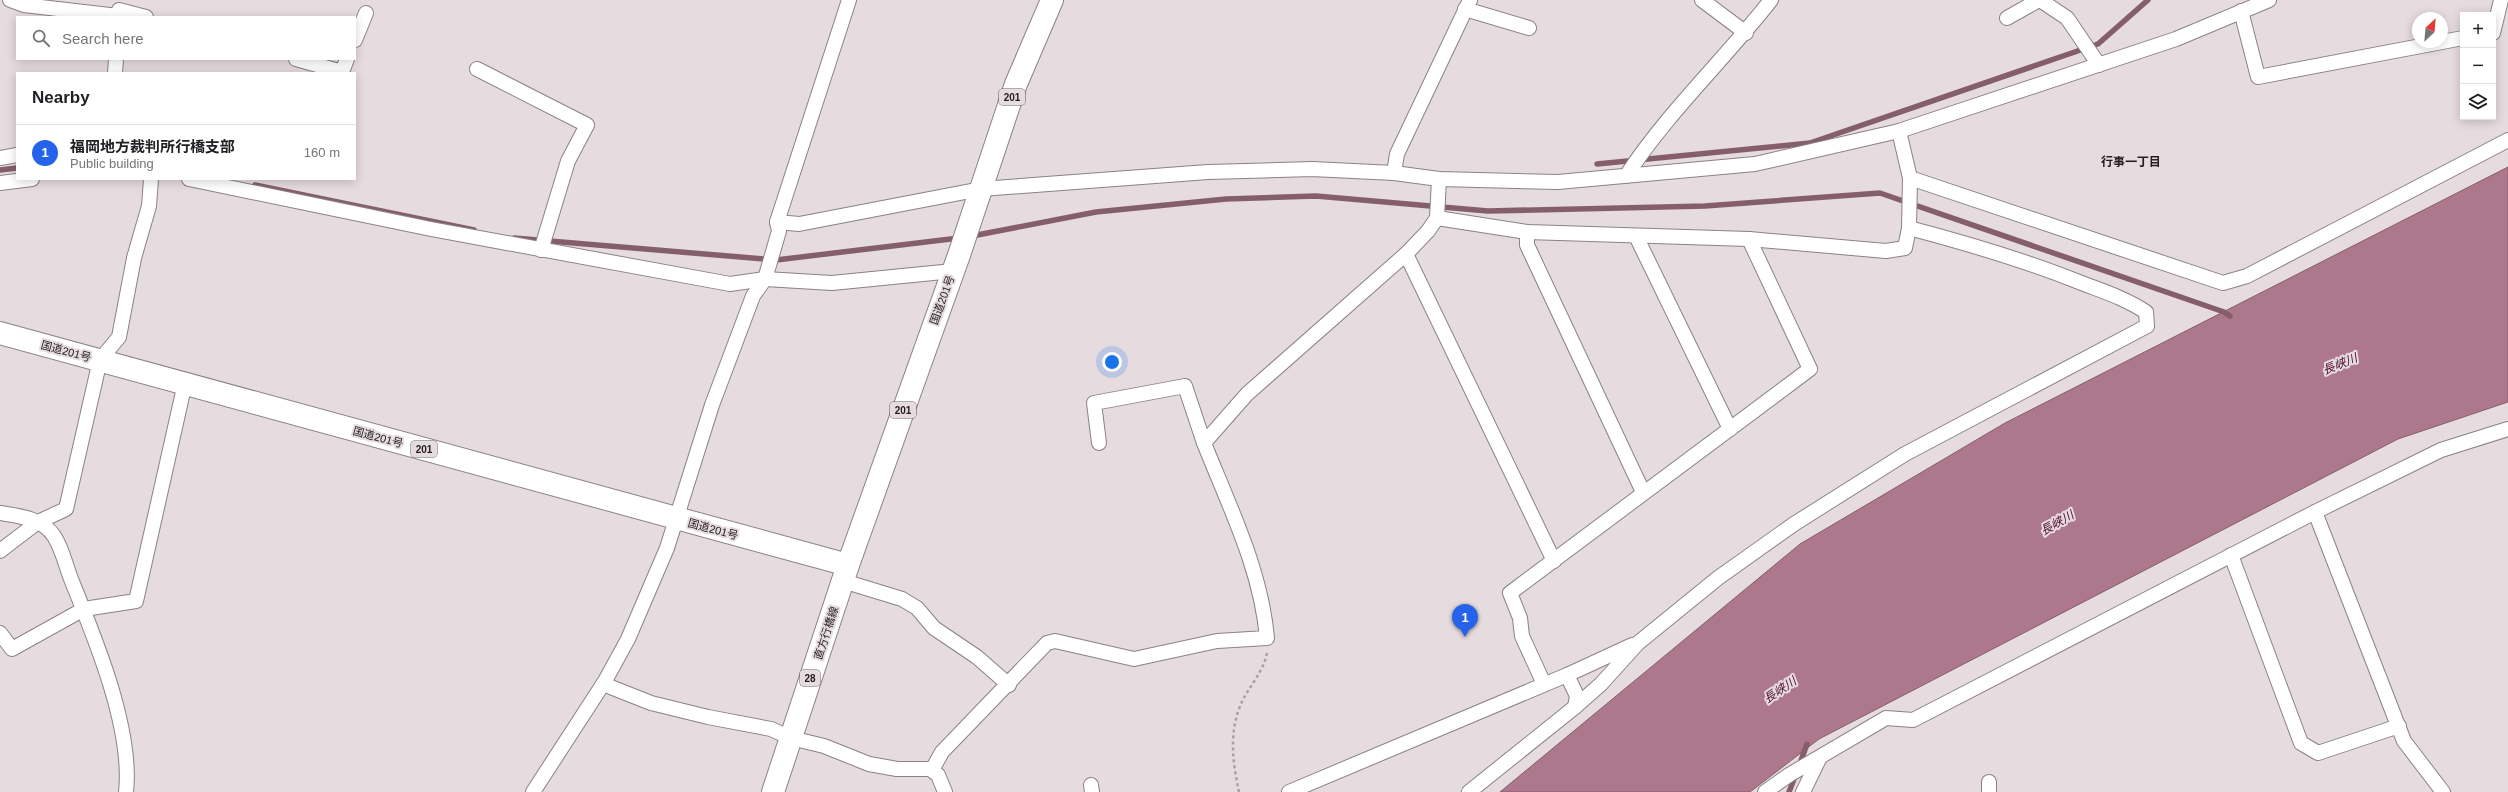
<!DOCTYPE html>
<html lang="en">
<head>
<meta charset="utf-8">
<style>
  body { margin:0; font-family:Arial,"Noto Sans JP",sans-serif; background:#f2f2f2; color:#202124 }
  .controls { position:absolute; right:12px; top:12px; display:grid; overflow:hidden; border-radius:0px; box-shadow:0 2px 10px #0003 }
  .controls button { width:36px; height:36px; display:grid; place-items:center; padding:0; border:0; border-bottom:1px solid #e0e0e0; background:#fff; color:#202124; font:20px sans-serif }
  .compass { position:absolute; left:2412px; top:12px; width:36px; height:36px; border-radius:50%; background:#fff; box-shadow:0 2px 10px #0003; rotate:26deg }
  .you { position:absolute; left:1112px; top:362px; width:14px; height:14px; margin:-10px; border:3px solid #fff; border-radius:50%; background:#1a73e8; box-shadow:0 0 0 6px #1a73e833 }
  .badge { display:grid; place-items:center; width:26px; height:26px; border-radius:50%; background:#2563eb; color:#fff; font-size:13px; font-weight:700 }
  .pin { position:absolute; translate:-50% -33px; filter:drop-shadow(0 1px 2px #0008) }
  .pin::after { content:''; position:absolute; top:21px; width:14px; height:12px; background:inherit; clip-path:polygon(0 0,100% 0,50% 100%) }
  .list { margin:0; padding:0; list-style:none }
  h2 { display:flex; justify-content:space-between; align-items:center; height:52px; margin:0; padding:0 16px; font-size:17px }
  h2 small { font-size:13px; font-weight:400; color:#757577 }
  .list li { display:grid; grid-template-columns:26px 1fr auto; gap:12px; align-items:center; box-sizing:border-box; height:56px; padding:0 16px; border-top:1px solid #e0e0e0 }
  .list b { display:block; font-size:15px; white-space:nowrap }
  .list p { margin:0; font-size:13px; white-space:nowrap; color:#757577 }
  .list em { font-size:13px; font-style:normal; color:#757577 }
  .icon { flex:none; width:22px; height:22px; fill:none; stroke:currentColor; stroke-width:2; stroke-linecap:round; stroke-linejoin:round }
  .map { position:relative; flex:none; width:2508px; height:792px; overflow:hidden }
  .search { position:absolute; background:#fff; box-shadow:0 2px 10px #0003; left:16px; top:16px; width:340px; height:44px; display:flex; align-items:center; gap:10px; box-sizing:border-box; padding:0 14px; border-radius:0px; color:#757577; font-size:15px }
  .panel { position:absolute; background:#fff; box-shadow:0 2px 10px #0003; left:16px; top:72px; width:340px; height:108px; border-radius:0px }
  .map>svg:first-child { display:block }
</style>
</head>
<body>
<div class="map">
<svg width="2508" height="792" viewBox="0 0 2508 792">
  <rect width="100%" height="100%" fill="#e6dbdf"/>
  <polygon fill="#ae788c" stroke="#855e6c" points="2508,167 2508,402 2398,439 1819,739 1750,792 1500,792 1800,544 2005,423"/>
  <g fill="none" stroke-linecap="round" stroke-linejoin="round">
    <g stroke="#855e6c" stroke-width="5.5">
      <polyline points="1597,164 1810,143 2098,44 2148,0"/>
      <polyline points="0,170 17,168"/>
      <polyline points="255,185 474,230"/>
      <polyline points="972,236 1096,212 1226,199 1316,196 1488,211 1705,206 1880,193 2224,312 2230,316"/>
      <polyline points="514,238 776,260 959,238"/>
      <polyline points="1799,766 1807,744"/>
      <polyline points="1789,792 1796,774"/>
    </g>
    <g stroke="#8b8285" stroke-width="16">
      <g id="minor">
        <polyline points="10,0 24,5 118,16"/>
        <polyline points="1702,0 1746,33"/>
        <polyline points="2040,0 2067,18 2099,65"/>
        <polyline points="1465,9 1529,28"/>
        <polyline points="119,10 146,17"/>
        <polyline points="2241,11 2258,77 2463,38"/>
        <polyline points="2007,18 2039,0"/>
        <polyline points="2493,33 2501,0"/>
        <polyline points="355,40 366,13"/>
        <polyline points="296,59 342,72 347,59"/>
        <polyline points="477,69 587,125 568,161 541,250"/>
        <polyline points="115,73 116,59"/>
        <polyline points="0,158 17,155"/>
        <polyline points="1394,173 1397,154 1470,0"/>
        <path d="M1626 176C1668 112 1724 60 1771 0"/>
        <polyline points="1910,178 2223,283 2247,276 2508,140"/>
        <polyline points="189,179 431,229 730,284 765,279 832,283 953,271"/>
        <polyline points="0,183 32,179"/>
        <polyline points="1437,218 1527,232 1749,239 1886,251 1905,248 1909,228 1910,178 1899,131"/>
        <polyline points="777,222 799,224 981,189 1208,172 1312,169 1394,173 1439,179 1558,182 1755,164 1899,131 2176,39 2269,0"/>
        <polyline points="1527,232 1527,245 1643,492"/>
        <polyline points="1636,236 1730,429"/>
        <polyline points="1406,254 1554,561"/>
        <polyline points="1099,443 1094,403 1185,386 1204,443"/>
        <polyline points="2315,512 2404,741 2443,792"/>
        <path d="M0 513C19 516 42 518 54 536 62 548 66 566 71 579 95 638 133 729 126 792"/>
        <polyline points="0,551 38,522 66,509 100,360 119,337 134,258 149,206 151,179"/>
        <polyline points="2231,555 2301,743 2318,753 2399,726"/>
        <polyline points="843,581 902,599 917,608 934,628 977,657 1009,685"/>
        <polyline points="0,633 12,649 84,609 136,601 185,383"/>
        <polyline points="1567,675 1577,696 1575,707"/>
        <polyline points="603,684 651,703 708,717 771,729 791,738 824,746 869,764 897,769 930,769 938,775 945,792"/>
        <polyline points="1544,684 1522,636 1520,618 1510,593 1810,369 1749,239"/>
        <path d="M932 770 942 752 1047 643 1055 641 1134 659 1217 641 1267 638C1261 569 1229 506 1204 443L1247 394 1406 254 1428 231 1437 218 1439 179"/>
        <polyline points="1989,782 1989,792"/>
        <polyline points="1091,785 1092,792"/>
        <polyline points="533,792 605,681 628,639 667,548 712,405 753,296 765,279 779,231 777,222 849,0"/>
        <polyline points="1289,792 1567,675 1632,645"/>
        <path d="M1469 792 1575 707 1601 684 1638 643 1718 578 1794 524 1905 454 2147 326 2146 312C2125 298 2102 291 2079 282 2024 260 1966 243 1909 228"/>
        <polyline points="1765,792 1789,775 1886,718 1913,720 2315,512 2441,450 2508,429"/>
        <polyline points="1803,792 1820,757"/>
      </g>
    </g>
    <g stroke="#8b8285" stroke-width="24">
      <polyline id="primary" points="773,792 848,565"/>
    </g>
    <g stroke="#8b8285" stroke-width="24">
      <polyline id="trunk" points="0,333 848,565 959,255 1016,84 1052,0"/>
    </g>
    <path stroke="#a9a0a3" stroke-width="2.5" stroke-dasharray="3 3" stroke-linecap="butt" d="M1239 792C1232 760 1228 726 1245 696 1253 682 1264 669 1267 653"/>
    <use href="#minor" stroke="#fff" stroke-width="14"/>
    <use href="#primary" stroke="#fff" stroke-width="22"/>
    <use href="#trunk" stroke="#fff" stroke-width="22"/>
  </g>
  <g text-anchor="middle" stroke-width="4" stroke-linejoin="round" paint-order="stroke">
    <g fill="#e6dbdf" stroke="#5f595b" stroke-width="1">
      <rect x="999" y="89" width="26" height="16" rx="3"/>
      <rect x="890" y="402" width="26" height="16" rx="3"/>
      <rect x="411" y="441" width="26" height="16" rx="3"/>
      <rect x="800" y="670" width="20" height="16" rx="3"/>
    </g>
    <g font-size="10" font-weight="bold" fill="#252122">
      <text x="1012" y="101">201</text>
      <text x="903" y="414">201</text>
      <text x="424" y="453">201</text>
      <text x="810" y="682">28</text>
    </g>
    <g font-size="11" fill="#252122" stroke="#e6dbdf">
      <text transform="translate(942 300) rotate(-70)" y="4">国道201号</text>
      <text transform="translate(66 351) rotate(15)" y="4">国道201号</text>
      <text transform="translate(378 437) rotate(15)" y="4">国道201号</text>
      <text transform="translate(713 529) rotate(15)" y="4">国道201号</text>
      <text transform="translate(826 633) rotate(-72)" y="4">直方行橋線</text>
    </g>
    <g font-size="12" font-weight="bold" fill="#252122" stroke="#e6dbdf">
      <text x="2131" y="166">行事一丁目</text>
    </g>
    <g font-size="12" font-style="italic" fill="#4f0c2e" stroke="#e6dbdf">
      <text transform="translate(2340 364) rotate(-22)" y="4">長峡川</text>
      <text transform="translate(2057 523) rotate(-30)" y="4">長峡川</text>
      <text transform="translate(1780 690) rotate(-34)" y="4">長峡川</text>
    </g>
  </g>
</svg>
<div class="controls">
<button>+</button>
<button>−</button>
<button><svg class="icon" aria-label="layers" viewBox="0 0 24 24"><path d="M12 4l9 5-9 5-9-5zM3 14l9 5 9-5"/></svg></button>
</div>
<svg class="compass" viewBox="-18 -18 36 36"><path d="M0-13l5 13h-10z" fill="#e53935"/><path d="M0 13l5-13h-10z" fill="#757577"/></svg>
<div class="you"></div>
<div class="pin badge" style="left:1465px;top:637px">1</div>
<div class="search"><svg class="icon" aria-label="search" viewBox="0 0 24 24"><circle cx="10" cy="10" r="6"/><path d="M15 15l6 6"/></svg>Search here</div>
<section class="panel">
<h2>Nearby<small></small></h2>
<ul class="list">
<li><span class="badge">1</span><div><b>福岡地方裁判所行橋支部</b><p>Public building</p></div><em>160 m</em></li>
</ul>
</section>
</div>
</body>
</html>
